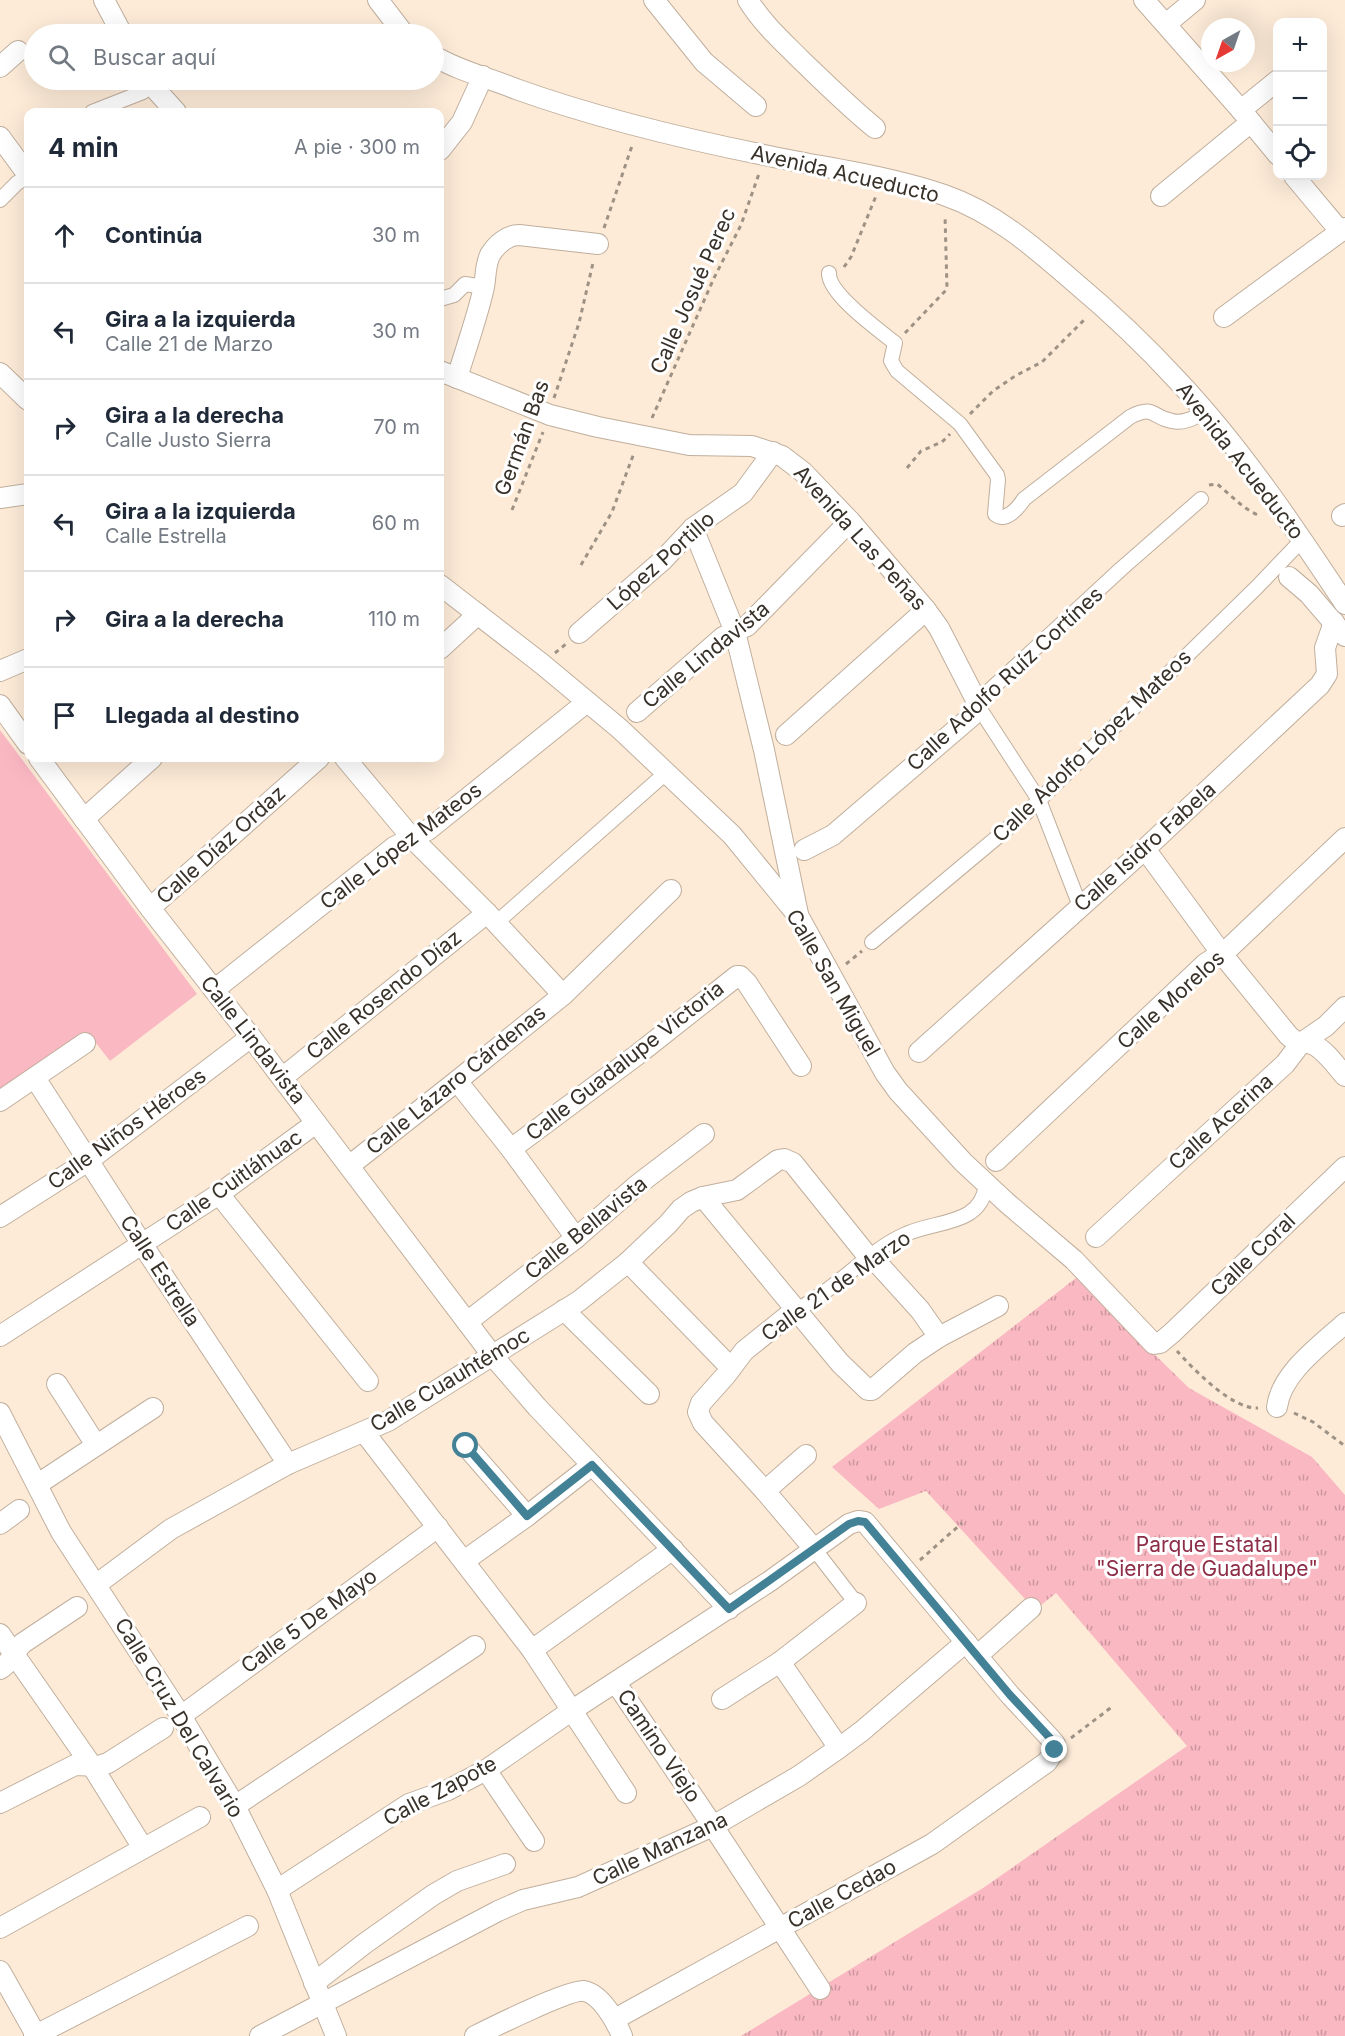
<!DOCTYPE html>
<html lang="es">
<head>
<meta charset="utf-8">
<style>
  body { margin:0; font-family:Inter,sans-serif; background:#f6f6f7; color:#1f2937 }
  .controls { position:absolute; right:18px; top:18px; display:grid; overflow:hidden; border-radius:12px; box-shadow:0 6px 24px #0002 }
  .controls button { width:54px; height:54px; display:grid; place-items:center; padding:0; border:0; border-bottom:2px solid #e0e1e3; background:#fff; color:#1f2937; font:30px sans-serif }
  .compass { position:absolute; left:1201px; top:18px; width:54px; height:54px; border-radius:50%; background:#fff; box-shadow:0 6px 24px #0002; rotate:220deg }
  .stop { position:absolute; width:18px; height:18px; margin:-14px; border:4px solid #438296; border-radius:50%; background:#fff }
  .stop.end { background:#438296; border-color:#fff; box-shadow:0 2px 6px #0008 }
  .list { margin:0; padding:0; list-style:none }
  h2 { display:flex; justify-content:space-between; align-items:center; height:78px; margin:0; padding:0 24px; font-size:26px }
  h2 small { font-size:20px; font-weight:400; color:#747a83 }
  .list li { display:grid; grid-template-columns:39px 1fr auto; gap:18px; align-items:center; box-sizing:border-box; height:96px; padding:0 24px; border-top:2px solid #e0e1e3 }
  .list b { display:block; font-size:22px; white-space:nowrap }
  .list p { margin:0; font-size:20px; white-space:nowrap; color:#747a83 }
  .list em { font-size:20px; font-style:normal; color:#747a83 }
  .icon { flex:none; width:33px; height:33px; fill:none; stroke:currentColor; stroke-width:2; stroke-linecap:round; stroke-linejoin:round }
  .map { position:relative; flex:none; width:1345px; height:2036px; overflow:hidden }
  .search { position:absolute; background:#fff; box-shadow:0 6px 24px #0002; left:24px; top:24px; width:420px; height:66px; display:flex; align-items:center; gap:15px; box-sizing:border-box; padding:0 21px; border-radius:33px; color:#747a83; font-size:22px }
  .panel { position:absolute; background:#fff; box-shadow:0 6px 24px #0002; left:24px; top:108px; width:420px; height:654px; border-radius:12px }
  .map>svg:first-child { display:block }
</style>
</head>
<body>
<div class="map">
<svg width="1345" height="2036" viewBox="0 0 1345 2036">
  <defs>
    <pattern id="park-tufts" width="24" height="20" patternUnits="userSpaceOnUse" patternTransform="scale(1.5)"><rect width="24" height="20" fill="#fab8c3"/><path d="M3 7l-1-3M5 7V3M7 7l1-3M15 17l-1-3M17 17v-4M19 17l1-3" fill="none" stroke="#cb969e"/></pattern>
  </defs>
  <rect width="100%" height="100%" fill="#fdebd8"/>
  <polygon fill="#fab8c3" points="0,730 197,994 110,1061 92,1038 0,1093"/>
  <polygon fill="url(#park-tufts)" points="1076,1278 1189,1388 1312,1457 1345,1495 1345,2036 741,2036 983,1888 1187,1746 1056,1593 1035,1610 926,1491 879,1509 832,1467"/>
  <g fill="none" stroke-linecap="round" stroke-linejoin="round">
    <g stroke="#c0af9d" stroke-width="16">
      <g id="pedestrian">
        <polyline points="92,112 143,92 151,85"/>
        <polyline points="0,200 17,183 28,176"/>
        <path d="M829 273C828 294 879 330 895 343L891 361 897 371 960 424 997 475 998 480 995 514C1006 523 1018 508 1024 499L1130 417C1155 404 1152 418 1172 421 1184 424 1195 417 1205 412"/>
        <polyline points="440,299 454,295 465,284 484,287"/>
        <polyline points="1080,906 1039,800 976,703 1121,569 1201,499"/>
        <polyline points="496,923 667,772"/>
        <polyline points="872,942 1026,813 1257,587 1302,540"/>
        <path d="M795 1310C806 1306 814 1299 823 1293 850 1274 876 1247 906 1234 936 1220 982 1226 986 1184"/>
        <polyline points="815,1550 856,1603"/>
      </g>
    </g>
    <g stroke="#c0af9d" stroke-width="22">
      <g id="minor">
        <polyline points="104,0 122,34"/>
        <polyline points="378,0 404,34"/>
        <polyline points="654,0 704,62 756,106"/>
        <path d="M748 0C762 23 782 41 800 59 825 83 849 107 875 128"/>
        <polyline points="1144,0 1241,110 1278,155"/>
        <polyline points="1166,24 1195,0"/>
        <path d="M434 56C459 71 489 78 516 89 597 118 680 138 764 155 824 168 886 175 944 195 994 212 1034 247 1073 281 1110 312 1145 345 1178 381 1241 448 1294 527 1345 604"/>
        <polyline points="0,67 18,51"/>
        <polyline points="147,80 176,112"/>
        <polyline points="1241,110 1278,80"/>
        <polyline points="0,137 28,175"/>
        <polyline points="440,150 462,122 483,76"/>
        <polyline points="1294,176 1340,231"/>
        <polyline points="1161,196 1251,122"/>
        <polyline points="1224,317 1345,228"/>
        <polyline points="440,371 550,415 598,427 689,445 752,446 782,456 803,472 850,521 926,610 939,628 975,698 976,703 972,716 833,835 804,850"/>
        <polyline points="0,373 28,400"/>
        <path d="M457 378C466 348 477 318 484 287 486 276 485 266 490 255 496 245 507 235 519 235L598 244"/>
        <polyline points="0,498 28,494"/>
        <polyline points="1342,516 1345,514"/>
        <polyline points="693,528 735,632 764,750 798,914"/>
        <polyline points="1289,577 1309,594 1345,636"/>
        <polyline points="440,585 542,664 620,729 732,835 799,917 885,1073 898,1091 963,1162 1007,1203 1074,1260 1154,1344 1160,1343 1172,1333 1345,1167"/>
        <polyline points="579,633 663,560 693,528 743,493 773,452"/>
        <polyline points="440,649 478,614"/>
        <polyline points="0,671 28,659"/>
        <polyline points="0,705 28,744"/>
        <polyline points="637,712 723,637 747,626 850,521"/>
        <polyline points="786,735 926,610"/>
        <polyline points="39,758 150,908 251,1037 492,1355 537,1407 729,1609"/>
        <polyline points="345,758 412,838 487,913 563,995"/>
        <polyline points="84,819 152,758"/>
        <path d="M1145 849 1222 954 1288 1035C1300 1047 1302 1039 1314 1045 1326 1051 1336 1066 1345 1076"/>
        <polyline points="150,908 319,758"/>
        <polyline points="214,990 394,847 428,830 587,702"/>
        <polyline points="919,1052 1145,849 1320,685 1327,674 1325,648 1334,622"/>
        <polyline points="35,1078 142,1244 288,1464"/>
        <polyline points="282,1078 487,913"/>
        <polyline points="457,1081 511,1149 576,1238"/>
        <polyline points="0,1101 85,1043"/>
        <polyline points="511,1149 637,1055 737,976 740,976 747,983 801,1066"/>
        <polyline points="996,1161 1205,964 1228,949 1345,838"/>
        <polyline points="349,1166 457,1081 563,995 671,890"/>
        <polyline points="219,1194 368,1381"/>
        <polyline points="703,1197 840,1363 868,1390 872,1390 915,1353 939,1337 998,1306"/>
        <polyline points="0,1217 88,1161 251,1037"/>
        <polyline points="1096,1237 1285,1064 1301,1043 1326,1026 1345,1007"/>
        <polyline points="628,1262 731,1368"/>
        <polyline points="564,1310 649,1394"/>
        <polyline points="795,1310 744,1351 726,1375 701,1403 698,1412 703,1423 765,1491 815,1550"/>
        <polyline points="467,1322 576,1238 636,1186 704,1134"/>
        <polyline points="0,1336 219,1194 316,1123"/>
        <polyline points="57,1384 96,1445"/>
        <path d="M1277 1407C1281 1373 1321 1345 1345 1323"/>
        <polyline points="0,1413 61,1532 181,1716 235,1806 277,1890 336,2036"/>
        <polyline points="364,1432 532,1650 626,1793"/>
        <polyline points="466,1446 527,1516"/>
        <polyline points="38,1484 153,1408"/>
        <polyline points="765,1491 806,1455"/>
        <polyline points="0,1524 19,1510"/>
        <polyline points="464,1561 527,1516 592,1465"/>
        <polyline points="97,1584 171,1529 288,1464 388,1421 579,1301 628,1262 668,1224 681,1209 691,1202 703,1197 737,1190 778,1160 784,1159 793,1163 866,1254 881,1267 920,1310 939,1337"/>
        <polyline points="0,1634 92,1766 143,1848"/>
        <polyline points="532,1650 673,1549"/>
        <polyline points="977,1656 1031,1608"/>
        <polyline points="780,1662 839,1748"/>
        <path d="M0 1669C11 1663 13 1652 23 1643L77 1607"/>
        <polyline points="616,1683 713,1826 820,1989"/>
        <polyline points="722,1699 780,1662 856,1603"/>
        <polyline points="181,1716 438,1527"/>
        <polyline points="486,1770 534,1841"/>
        <polyline points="0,1803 75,1765 99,1766 108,1763 163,1728"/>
        <polyline points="235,1806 475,1646"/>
        <polyline points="277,1890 409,1804 448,1790 486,1770 571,1711 770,1581 849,1524 858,1521 865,1522 1010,1695 1050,1738 1055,1744 1055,1750 1047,1762 932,1844 615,2019"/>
        <polyline points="0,1928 200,1817"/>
        <polyline points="0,1971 36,2035"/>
        <polyline points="314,1983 364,1944 433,1895 457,1881 505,1864"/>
        <polyline points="34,2036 248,1926"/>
        <polyline points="260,2036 498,1911 523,1900 578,1887 713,1826 799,1776 839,1748 862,1731 966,1642"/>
        <path d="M475 2036C491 2028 570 1989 584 1991 601 1994 616 2021 622 2036"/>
      </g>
    </g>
    <g stroke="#9e9284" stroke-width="3" stroke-dasharray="4.5 4.5" stroke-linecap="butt">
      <polyline points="604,228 633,143"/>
      <polyline points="844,267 851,257 876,196"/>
      <polyline points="905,333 947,289 945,215"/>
      <polyline points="554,398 579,323 593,263"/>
      <polyline points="970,414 993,391 1015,376 1042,362 1086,318"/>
      <polyline points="652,418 714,278 741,225 760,171"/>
      <polyline points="907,468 921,451 942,442 950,434"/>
      <path d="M1209 485 1217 484C1230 494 1243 509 1258 515L1260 513"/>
      <polyline points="512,510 543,432"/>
      <polyline points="581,565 612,512 634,453"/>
      <polyline points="555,653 566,644"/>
      <polyline points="846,964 862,951"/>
      <path d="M1177 1351C1193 1369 1233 1410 1258 1408"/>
      <polyline points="1294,1413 1313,1422 1345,1446"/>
      <polyline points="920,1560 962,1523"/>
      <polyline points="1071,1738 1113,1706"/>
    </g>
    <use href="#pedestrian" stroke="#fff" stroke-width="14"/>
    <use href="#minor" stroke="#fff" stroke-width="20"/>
  </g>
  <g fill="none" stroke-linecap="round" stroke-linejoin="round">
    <polyline stroke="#438296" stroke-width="8" points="466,1446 527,1516 592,1465 729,1609 849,1524 858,1521 865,1522 1010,1695 1050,1738 1055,1744 1055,1750"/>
  </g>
  <g text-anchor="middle" stroke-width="6" stroke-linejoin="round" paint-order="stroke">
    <g font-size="21" fill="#373129" stroke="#fff">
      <text transform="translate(845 174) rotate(13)" y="7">Avenida Acueducto</text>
      <text transform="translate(693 291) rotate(-66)" y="7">Calle Josué Perec</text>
      <text transform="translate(522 438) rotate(-70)" y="7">Germán Bas</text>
      <text transform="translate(1240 461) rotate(52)" y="7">Avenida Acueducto</text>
      <text transform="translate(860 538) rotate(48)" y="7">Avenida Las Peñas</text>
      <text transform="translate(661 561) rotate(-42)" y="7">López Portillo</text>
      <text transform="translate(706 655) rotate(-39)" y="7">Calle Lindavista</text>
      <text transform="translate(1005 679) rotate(-43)" y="7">Calle Adolfo Ruíz Cortínes</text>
      <text transform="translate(1092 746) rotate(-44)" y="7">Calle Adolfo López Mateos</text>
      <text transform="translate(221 845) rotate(-42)" y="7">Calle Díaz Ordaz</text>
      <text transform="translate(401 846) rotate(-37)" y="7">Calle López Mateos</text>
      <text transform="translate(1145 847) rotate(-42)" y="7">Calle Isidro Fabela</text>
      <text transform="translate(833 983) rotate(60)" y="7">Calle San Miguel</text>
      <text transform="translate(384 995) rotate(-39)" y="7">Calle Rosendo Díaz</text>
      <text transform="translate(1171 1000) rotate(-42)" y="7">Calle Morelos</text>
      <text transform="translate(253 1040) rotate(52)" y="7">Calle Lindavista</text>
      <text transform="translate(625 1061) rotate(-38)" y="7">Calle Guadalupe Victoria</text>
      <text transform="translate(456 1080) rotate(-39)" y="7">Calle Lázaro Cárdenas</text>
      <text transform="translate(1221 1122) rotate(-42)" y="7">Calle Acerina</text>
      <text transform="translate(127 1129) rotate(-36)" y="7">Calle Niños Héroes</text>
      <text transform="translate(234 1181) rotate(-35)" y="7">Calle Cuitláhuac</text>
      <text transform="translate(586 1228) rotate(-39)" y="7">Calle Bellavista</text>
      <text transform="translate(1253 1255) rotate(-44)" y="7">Calle Coral</text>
      <text transform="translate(160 1271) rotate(57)" y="7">Calle Estrella</text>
      <text transform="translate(836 1286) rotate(-35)" y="7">Calle 21 de Marzo</text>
      <text transform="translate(450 1380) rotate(-31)" y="7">Calle Cuauhtémoc</text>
      <text transform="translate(309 1621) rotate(-36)" y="7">Calle 5 De Mayo</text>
      <text transform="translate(179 1718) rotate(59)" y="7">Calle Cruz Del Calvario</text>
      <text transform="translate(659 1746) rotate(56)" y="7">Camino Viejo</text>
      <text transform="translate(440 1791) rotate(-28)" y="7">Calle Zapote</text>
      <text transform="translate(660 1849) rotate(-25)" y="7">Calle Manzana</text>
      <text transform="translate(842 1894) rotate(-29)" y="7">Calle Cedao</text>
    </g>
    <g font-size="21" fill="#8d2d47" stroke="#fff">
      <text x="1207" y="1552">Parque Estatal<tspan x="1207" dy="24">"Sierra de Guadalupe"</tspan></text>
    </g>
  </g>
</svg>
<div class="controls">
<button>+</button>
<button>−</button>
<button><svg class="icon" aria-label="locate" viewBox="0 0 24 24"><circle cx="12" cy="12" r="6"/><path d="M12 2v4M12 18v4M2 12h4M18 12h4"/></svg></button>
</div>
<svg class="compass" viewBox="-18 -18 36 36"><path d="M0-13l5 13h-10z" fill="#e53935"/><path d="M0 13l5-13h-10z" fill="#747a83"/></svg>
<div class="stop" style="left:466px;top:1446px"></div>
<div class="stop end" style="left:1055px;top:1750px"></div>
<div class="search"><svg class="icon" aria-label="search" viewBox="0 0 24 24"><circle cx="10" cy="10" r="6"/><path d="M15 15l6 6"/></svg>Buscar aquí</div>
<section class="panel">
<h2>4 min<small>A pie · 300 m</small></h2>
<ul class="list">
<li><svg class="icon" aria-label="ahead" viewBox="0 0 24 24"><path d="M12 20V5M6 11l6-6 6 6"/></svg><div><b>Continúa</b></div><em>30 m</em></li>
<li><svg class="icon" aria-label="left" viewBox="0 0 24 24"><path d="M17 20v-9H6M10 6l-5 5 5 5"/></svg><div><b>Gira a la izquierda</b><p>Calle 21 de Marzo</p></div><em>30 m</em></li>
<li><svg class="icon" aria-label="right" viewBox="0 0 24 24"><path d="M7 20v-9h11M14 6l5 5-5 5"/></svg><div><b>Gira a la derecha</b><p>Calle Justo Sierra</p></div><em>70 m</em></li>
<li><svg class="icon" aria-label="left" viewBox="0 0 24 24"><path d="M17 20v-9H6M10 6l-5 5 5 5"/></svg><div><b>Gira a la izquierda</b><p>Calle Estrella</p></div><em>60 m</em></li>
<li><svg class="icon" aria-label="right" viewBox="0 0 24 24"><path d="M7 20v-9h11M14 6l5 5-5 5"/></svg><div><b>Gira a la derecha</b></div><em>110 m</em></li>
<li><svg class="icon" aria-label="arrive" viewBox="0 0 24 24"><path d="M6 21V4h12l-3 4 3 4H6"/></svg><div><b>Llegada al destino</b></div></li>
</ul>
</section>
</div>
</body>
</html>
